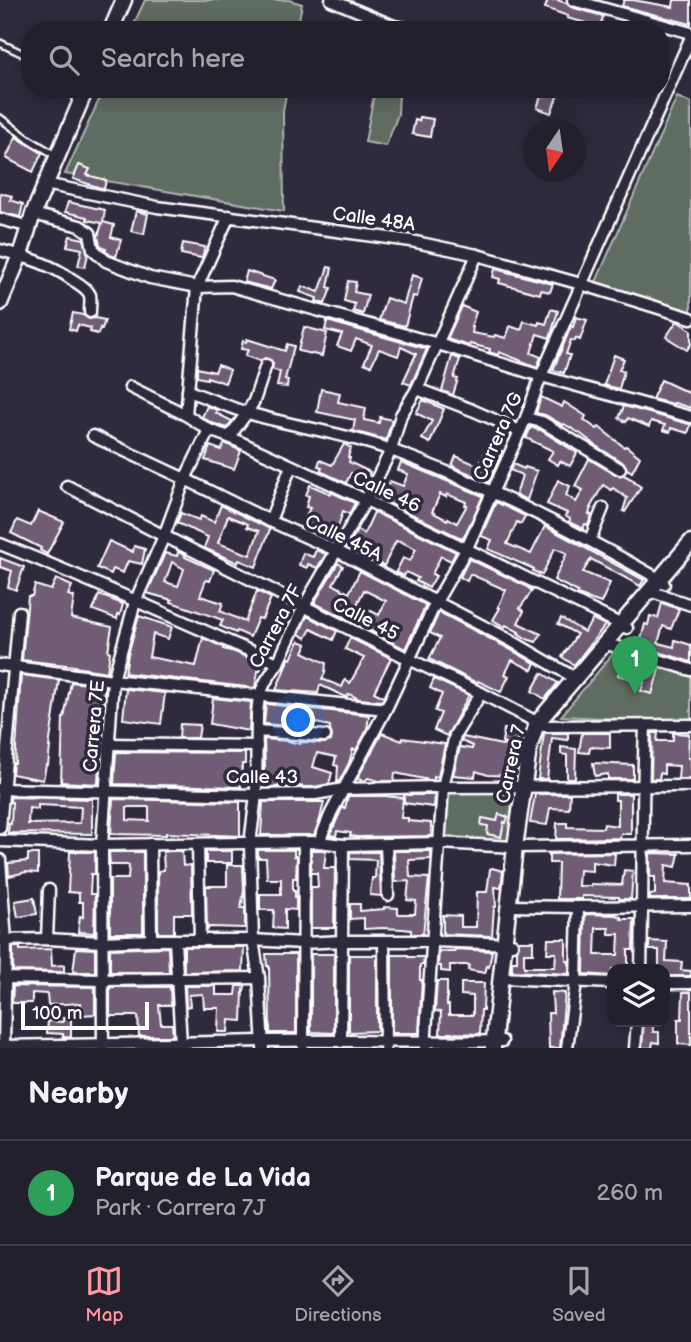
<!DOCTYPE html>
<html lang="en">
<head>
<meta charset="utf-8">
<style>
  body { margin:0; font-family:"Balsamiq Sans",sans-serif; background:#2b2836; color:#f1f3f6 }
  .controls { position:absolute; right:21px; bottom:21px; display:grid; overflow:hidden; border-radius:14px; box-shadow:0 4px 18px #0003 }
  .controls button { width:63px; height:63px; display:grid; place-items:center; padding:0; border:0; border-bottom:2px solid #403e4a; background:#23202e; color:#f1f3f6; font:35px sans-serif }
  .compass { position:absolute; left:523px; top:119px; width:63px; height:63px; border-radius:50%; background:#23202e; box-shadow:0 4px 18px #0003; rotate:193deg }
  .scale { position:absolute; left:21px; bottom:18px; width:128px; box-sizing:border-box; padding-left:7px; border:4px solid #fff; border-top:0; font-size:19px; line-height:24px; white-space:nowrap; color:#fff; -webkit-text-stroke:5px #2f2a3d; paint-order:stroke }
  .you { position:absolute; left:299px; top:721px; width:24px; height:24px; margin:-18px; border:5px solid #fff; border-radius:50%; background:#1a73e8; box-shadow:0 0 0 10px #1a73e833 }
  .badge { display:grid; place-items:center; width:46px; height:46px; border-radius:50%; background:#ff9aa2; color:#fff; font-size:23px; font-weight:700 }
  .pin { position:absolute; translate:-50% -58px; filter:drop-shadow(0 2px 4px #0008) }
  .pin::after { content:''; position:absolute; top:37px; width:24px; height:21px; background:inherit; clip-path:polygon(0 0,100% 0,50% 100%) }
  .list { margin:0; padding:0; list-style:none }
  h2 { display:flex; justify-content:space-between; align-items:center; height:91px; margin:0; padding:0 28px; font-size:30px }
  h2 small { font-size:23px; font-weight:400; color:#a3a3aa }
  .list li { display:grid; grid-template-columns:46px 1fr auto; gap:21px; align-items:center; box-sizing:border-box; height:105px; padding:0 28px; border-top:2px solid #403e4a }
  .list b { display:block; font-size:26px; white-space:nowrap }
  .list p { margin:0; font-size:23px; white-space:nowrap; color:#a3a3aa }
  .list em { font-size:23px; font-style:normal; color:#a3a3aa }
  .icon { flex:none; width:38px; height:38px; fill:none; stroke:currentColor; stroke-width:2; stroke-linecap:round; stroke-linejoin:round }
  .map { position:relative; flex:none; width:691px; height:1048px; overflow:hidden }
  .search { position:absolute; background:#23202e; box-shadow:0 4px 18px #0003; left:21px; right:21px; top:21px; height:77px; display:flex; align-items:center; gap:18px; box-sizing:border-box; padding:0 24px; border-radius:28px; color:#a3a3aa; font-size:26px }
  .sheet { height:196px; background:#23202e }
  nav { display:flex; justify-content:space-around; align-items:center; box-sizing:border-box; height:98px; border-top:2px solid #403e4a; background:#23202e; font-size:19px; color:#a3a3aa }
  nav a { display:grid; justify-items:center; gap:4px }
  nav .on { color:#ff9aa2 }
  .map>svg:first-child { display:block }
</style>
</head>
<body>
<div class="map">
<svg width="691" height="1048" viewBox="0 0 691 1048">
  <rect width="100%" height="100%" fill="#2f2a3d"/>
  <filter id="ink" filterUnits="userSpaceOnUse"><feTurbulence type="fractalNoise" baseFrequency=".0143" numOctaves="2"/><feDisplacementMap in="SourceGraphic" scale="14" xChannelSelector="R" yChannelSelector="G"/><feConvolveMatrix kernelMatrix="1 2 1 2 8 2 1 2 1" color-interpolation-filters="sRGB"/></filter>
  <g filter="url(#ink)">
    <g fill="#5e6c62" stroke="#aeb6b0" stroke-width="2">
      <polygon points="145,0 289,0 302,4 297,30 131,30"/>
      <polygon points="104,89 287,89 283,111 284,211 65,174"/>
      <polygon points="375,89 390,89 399,92 398,114 386,146 365,142"/>
      <polygon points="677,97 691,103 691,312 595,284"/>
      <polygon points="616,650 691,672 691,722 561,716"/>
      <polygon points="447,792 513,792 508,841 442,843"/>
    </g>
    <g fill="#6f5b74" stroke="#fff" stroke-width="2" fill-rule="evenodd">
      <polygon points="548,0 557,0 566,3 571,7 603,16 599,30 584,27 586,23 567,18 568,16 545,8"/>
      <polygon points="624,0 633,0 673,7 674,0 691,0 691,24 622,6"/>
      <polygon points="547,89 560,89 551,113 537,108 541,96 544,97"/>
      <polygon points="420,117 433,119 430,137 412,134 415,120 419,121"/>
      <polygon points="16,137 42,153 33,172 6,158"/>
      <polygon points="79,165 90,169 87,175 106,180 104,189 73,179"/>
      <polygon points="0,193 12,196 10,200 23,204 20,217 0,212"/>
      <polygon points="68,202 105,210 103,222 114,225 111,237 121,240 116,257 110,255 105,250 106,249 100,245 98,237 102,223 87,220 87,217 65,212"/>
      <polygon points="136,211 148,214 144,234 131,231"/>
      <polygon points="70,236 84,239 88,254 85,267 78,266 82,249 67,246"/>
      <polygon points="183,243 205,247 202,258 181,254"/>
      <polygon points="328,267 332,268 328,287 331,288 325,304 316,301 317,298 300,292 302,286 319,292"/>
      <polygon points="495,269 553,284 550,292 541,290 540,294 499,283 500,279 493,277"/>
      <polygon points="247,271 275,280 271,289 244,282"/>
      <polygon points="412,275 422,278 417,297 413,296 405,326 379,320 386,298 404,304"/>
      <polygon points="348,281 356,282 354,292 368,295 363,314 353,311 355,304 344,301"/>
      <polygon points="462,306 476,312 471,327 473,327 472,333 494,337 495,335 506,338 510,326 521,330 524,321 538,325 539,322 546,324 551,309 558,311 550,338 537,334 531,353 541,357 537,367 499,352 498,355 489,352 490,349 470,344 469,346 447,339"/>
      <polygon points="73,313 83,315 89,319 95,318 105,320 102,329 100,328 98,334 90,332 91,328 78,325 76,331 69,329"/>
      <polygon points="576,317 587,320 580,340 576,338 575,341 571,340 566,354 570,355 564,373 553,370 571,326 573,327"/>
      <polygon points="327,321 427,349 411,385 403,382 416,354 401,347 398,356 379,349 371,366 364,363 372,345 356,339 351,351 337,346 342,334 325,330"/>
      <polygon points="677,321 691,330 691,344 687,350 666,337"/>
      <polygon points="304,327 327,333 322,356 298,351"/>
      <polygon points="247,339 285,351 287,344 294,346 285,379 288,380 287,387 277,386 280,372 272,369 273,364 271,360 265,358 260,361 245,356 248,350 241,349 243,341 246,342"/>
      <polygon points="614,355 624,359 619,370 624,371 619,389 604,385"/>
      <polygon points="452,356 460,359 454,378 458,379 453,395 442,391"/>
      <polygon points="218,365 230,370 225,383 207,377 207,379 197,377 197,368 215,372"/>
      <polygon points="661,380 691,394 691,408 674,403 673,404 652,399"/>
      <polygon points="321,389 340,393 338,402 366,408 364,420 379,423 380,417 392,420 386,440 353,431 355,420 317,412"/>
      <polygon points="541,397 562,407 564,402 586,416 584,420 597,429 599,427 624,447 626,446 640,457 632,472 627,469 624,463 599,448 581,434 564,424 563,425 545,415 536,413"/>
      <polygon points="423,400 444,409 430,443 422,439 432,421 416,413"/>
      <polygon points="207,406 217,410 216,413 232,421 227,428 212,423 202,417"/>
      <polygon points="624,406 689,424 691,424 688,433 671,428 670,432 663,430 665,425 651,421 649,427 628,418 626,422 619,418"/>
      <polygon points="531,427 538,430 539,429 577,453 570,466 560,461 558,465 548,459 553,451 526,438"/>
      <polygon points="225,443 241,451 234,469 205,460 210,446 221,450"/>
      <polygon points="344,444 351,448 348,457 350,458 349,462 370,472 367,479 351,473 346,483 320,471 322,467 318,466 320,460 332,465"/>
      <polygon points="488,445 502,451 489,482 452,466 456,456 479,466"/>
      <polygon points="589,459 616,475 624,475 635,481 634,482 641,487 625,512 623,511 627,498 613,488 611,490 603,485 590,508 591,508 589,514 592,515 588,525 585,524 583,529 569,522 570,519 565,516 567,513 547,504 558,480 570,486 566,495 576,502 583,490 575,486"/>
      <path d="M401 462 483 496 463 539 376 497 383 483 389 484 390 481 403 486 408 474 398 470ZM440 494 446 497 447 494 466 502 465 505H467L457 523 448 518 447 520 432 512Z"/>
      <polygon points="513,464 524,469 525,467 537,471 527,500 516,495 522,475 510,470"/>
      <polygon points="310,485 331,494 331,492 355,503 349,514 343,511 336,534 315,527 312,532 301,526 310,508 306,507 309,496 306,495"/>
      <polygon points="496,502 525,516 521,524 517,522 507,544 531,554 545,526 644,580 640,586 591,559 583,572 610,583 601,603 577,595 578,592 554,580 567,553 555,548 542,575 533,571 534,569 488,549 492,540 481,536"/>
      <path d="M221 505 270 529 256 567 239 560 238 563 204 548 208 537 177 523 181 513 199 520 201 516 214 522ZM228 516 248 524 247 527 259 531 250 555 218 543Z"/>
      <polygon points="38,511 64,522 47,554 40,550 41,548 11,533 17,520 31,526"/>
      <polygon points="374,512 456,552 451,561 441,556 432,574 436,576 429,588 416,581 418,578 406,572 404,576 396,572 403,558 410,561 416,549 400,541 400,542 396,541 384,566 348,547 357,530 364,534"/>
      <polygon points="109,541 133,552 134,546 145,549 142,564 128,561 123,573 113,569 111,574 97,568"/>
      <polygon points="316,550 326,554 317,568 308,564 307,568 299,565 303,553 313,557"/>
      <path d="M178 552 186 555 185 557 214 570 210 581 206 580 200 596 223 603 220 611 245 622 257 591 271 598 262 619 258 618 250 637 237 631 236 633 220 626 223 620 171 602 172 600 147 593 165 553 177 556ZM172 562 184 569 178 586 165 582Z"/>
      <polygon points="0,558 24,567 16,590 8,587 12,571 0,567"/>
      <polygon points="469,559 526,586 532,591 520,608 524,611 518,623 541,634 536,642 527,639 518,633 519,632 506,625 505,627 493,620 500,608 498,607 506,590 470,574 467,581 460,577"/>
      <path d="M338 563 343 566 333 584 349 593 360 571 426 605 405 649 357 624V623L314 603ZM364 590 386 601 379 615 357 604Z"/>
      <polygon points="56,579 72,586 68,595 74,597 71,618 112,627 108,651 110,652 107,672 74,667 75,666 22,660 28,596 32,596 35,585 51,590"/>
      <polygon points="99,595 123,604 120,615 118,614 117,619 93,610"/>
      <polygon points="662,603 679,609 671,629 663,626 658,643 674,647 675,640 691,645 691,662 637,645 638,638 641,639 645,624 648,625 650,616 658,618"/>
      <polygon points="439,612 504,646 535,663 532,670 512,660 505,674 509,676 501,692 478,681 477,683 429,659 440,638 430,633"/>
      <polygon points="139,616 172,627 168,639 153,634 149,657 196,666 203,638 223,647 223,649 235,652 262,664 260,671 258,671 255,688 125,673 128,654"/>
      <polygon points="307,616 337,631 333,640 311,629 306,638 299,634"/>
      <polygon points="561,618 584,632 593,619 605,625 574,665 562,657 577,634 558,624"/>
      <polygon points="350,638 391,658 374,692 384,697 382,701 359,699 349,694 346,697 320,685 318,693 276,690 289,658 291,659 299,641 307,644 303,652 326,663 325,673 322,679 342,687 345,680 350,683 364,658 345,649"/>
      <polygon points="622,660 659,670 652,694 641,691 644,682 618,675"/>
      <polygon points="542,673 558,683 545,699 532,691"/>
      <polygon points="21,675 59,680 49,747 50,747 48,765 46,765 43,780 12,774 13,763 15,763"/>
      <polygon points="434,679 469,695 447,736 434,730 441,713 435,711 442,694 430,688"/>
      <polygon points="71,682 105,686 100,716 101,716 98,784 61,782 63,718 64,718"/>
      <polygon points="126,689 165,693 161,724 123,719"/>
      <polygon points="213,698 251,702 249,731 210,724"/>
      <polygon points="266,704 369,715 367,730 356,750 353,749 349,763 339,782 337,783 338,766 334,765 336,757 317,753 313,767 332,773 329,784 314,787 304,787 294,785 294,787 279,785 279,787 264,787 264,766 265,766 264,739 288,741 300,744 300,742 324,743 331,741 332,736 330,730 330,726 311,722 310,727 288,723 288,726 264,724"/>
      <polygon points="180,724 200,725 198,738 179,738"/>
      <polygon points="504,729 519,732 518,744 520,744 515,776 488,775 476,771 475,777 453,775 460,747 472,749 473,746 461,741 463,737 512,747 502,742"/>
      <polygon points="382,733 402,741 403,738 445,744 438,777 434,776 434,780 429,780 395,773 394,781 379,781 368,778 365,781 357,779"/>
      <polygon points="544,733 568,733 568,740 552,738 547,779 538,779"/>
      <polygon points="582,733 610,733 610,748 590,747 589,753 579,752"/>
      <polygon points="652,733 658,733 657,741 673,741 673,733 689,734 688,758 691,758 690,771 691,771 691,779 678,779 679,766 664,765 664,774 660,773 659,779 651,779"/>
      <polygon points="561,747 576,749 575,779 567,779 567,755 561,754"/>
      <polygon points="116,752 245,753 245,764 242,764 241,787 114,784"/>
      <polygon points="593,763 633,765 633,779 608,779 608,774 595,776"/>
      <polygon points="535,794 570,794 569,809 550,808 547,825 530,823"/>
      <polygon points="615,794 631,794 631,834 621,834 620,838 556,839 557,823 567,823 567,827 603,828 604,824 618,826 618,800 615,800"/>
      <polygon points="404,795 435,795 434,807 404,803"/>
      <polygon points="348,796 385,796 403,798 401,818 408,818 408,821 431,823 431,836 357,837 350,836 351,833 337,831 336,836 330,835 342,808 345,808"/>
      <path d="M10 797 92 799V834L8 833 9 823 11 824 12 802H10ZM38 805 81 807 80 823 28 824 29 808 38 809Z"/>
      <path d="M113 799 240 802V836L166 833V835L111 834ZM129 807H149V821L127 820V808Z"/>
      <polygon points="263,802 324,802 320,819 314,835 261,835"/>
      <polygon points="499,814 508,817 506,823 504,822 501,837 487,834 488,826 481,825 482,818 497,821"/>
      <polygon points="258,850 294,850 294,856 297,856 296,878 293,878 293,891 295,891 295,897 296,897 296,910 285,909 285,929 273,928 274,910 260,910 260,894 281,894 281,879 267,879 266,858 258,858"/>
      <polygon points="311,850 326,850 324,868 335,868 334,928 311,928 311,887 318,887 317,873 311,873"/>
      <polygon points="170,851 182,851 183,866 191,865 192,914 174,914 174,933 158,933 158,871 164,870 163,852"/>
      <rect x="206" y="851" width="26" height="12"/>
      <polygon points="394,851 431,851 431,859 409,860 410,877 429,878 423,934 411,934 411,930 403,929 382,928 364,929 364,918 350,919 350,904 360,904 360,911 384,909 384,907 398,908 398,914 415,914 416,901 407,900 409,881 395,882"/>
      <polygon points="70,852 95,852 95,874 91,874 90,894 95,894 94,933 78,932 80,916 83,917 83,902 79,902 79,893 68,892"/>
      <polygon points="109,852 143,852 143,933 110,933 110,879 128,879 129,865 110,865"/>
      <polygon points="350,852 379,852 381,896 370,895 372,878 375,878 376,860 350,859"/>
      <polygon points="613,853 615,854 614,865 592,862 592,871 579,870 578,886 591,886 591,884 622,885 624,870 633,871 631,899 619,899 619,897 582,896 582,899 557,899 558,863 549,863 549,854"/>
      <polygon points="650,853 679,854 676,867 666,865 665,883 691,885 691,899 650,899 650,895 655,894 655,877 650,877"/>
      <polygon points="28,854 38,854 38,873 26,872 9,876 8,863 28,861"/>
      <polygon points="227,865 243,865 244,891 241,908 245,908 245,928 209,927 207,931 206,886 227,886"/>
      <polygon points="492,868 503,871 501,888 495,887 496,907 494,907 492,936 443,934 443,915 461,916 461,927 476,927 477,892 487,892 490,869"/>
      <polygon points="34,898 37,914 18,917 15,901"/>
      <path d="M585 914 616 915 621 917V919H634L633 950H628V969H612V976L584 974ZM596 928H609V934H619L618 955H595Z"/>
      <polygon points="548,939 566,939 566,961 569,961 569,974 512,971 512,961 517,961 517,950 519,945 518,941 533,941 533,953 524,953 524,967 555,967 556,953 547,953"/>
      <polygon points="649,941 667,942 666,961 682,962 681,970 691,971 691,976 665,976 665,969 659,969 659,950 649,950"/>
      <polygon points="13,947 20,947 20,950 51,949 52,966 64,965 64,972 13,971"/>
      <polygon points="168,947 169,972 110,972 110,949"/>
      <polygon points="184,947 244,947 243,971 184,972"/>
      <polygon points="76,948 95,949 95,972 73,972"/>
      <polygon points="455,949 492,951 489,967 487,966 485,973 468,970 469,965 450,965 450,972 441,971 441,966 438,966 439,951 455,951"/>
      <polygon points="266,954 296,954 296,1033 270,1033 269,966 267,966"/>
      <polygon points="311,954 334,954 334,1033 311,1032"/>
      <polygon points="349,955 377,955 377,1031 349,1032"/>
      <polygon points="392,955 408,955 408,957 424,957 423,965 420,965 420,980 422,980 419,1033 392,1033"/>
      <polygon points="437,981 447,981 447,1005 449,1005 449,1015 473,1015 473,996 461,995 461,983 484,983 483,1010 481,1010 480,1034 449,1033 449,1034 440,1034 441,1012 435,1011"/>
      <polygon points="13,986 95,987 95,1014 82,1015 81,1003 48,1005 47,994 32,993 32,1003 12,1003"/>
      <polygon points="185,986 216,986 216,995 236,995 237,986 245,986 244,991 243,990 242,1021 229,1020 228,1032 218,1032 219,1008 204,1008 203,994 189,995 190,1006 186,1007"/>
      <polygon points="110,987 170,987 171,1005 159,1005 161,1024 172,1024 173,1036 139,1036 138,1016 110,1016"/>
      <polygon points="552,992 565,993 560,1048 549,1048 548,1013 553,1013"/>
      <polygon points="683,992 691,992 691,1045 678,1044 678,1019 682,1019"/>
      <polygon points="63,1018 71,1018 71,1037 63,1037 63,1034 47,1033 48,1021 63,1022"/>
      <polygon points="644,1022 653,1022 653,1032 659,1032 659,1043 653,1042 652,1048 642,1048"/>
    </g>
    <g fill="none" stroke-linecap="round" stroke-linejoin="round">
      <g stroke="#fff" stroke-width="10">
        <g id="lane">
          <polyline points="0,43 30,57"/>
          <polyline points="0,118 30,140 57,156"/>
        </g>
      </g>
      <g stroke="#fff" stroke-width="15">
        <g id="street">
          <polyline points="331,0 394,26 416,30"/>
          <polyline points="573,0 691,33"/>
          <polyline points="45,184 157,207 411,241 477,255 581,284 691,318"/>
          <polyline points="33,214 80,226 90,233 93,249 106,261 150,278 197,287 231,286 438,344 541,376 691,417"/>
          <polyline points="0,219 30,227"/>
          <path d="M0 250C26 257 51 264 73 280 79 284 87 288 90 295 91 300 90 306 90 312"/>
          <polyline points="130,387 186,415 209,430 229,437 366,500 620,624 627,628"/>
          <polyline points="417,389 472,410 520,431"/>
          <path d="M188 391C208 398 227 407 248 413 295 427 345 433 391 450 484 484 573 530 659 579L664 584"/>
          <polyline points="186,415 197,287 229,216"/>
          <polyline points="526,418 542,422 620,469"/>
          <polyline points="93,436 185,479 270,521 337,551 508,639 575,678"/>
          <polyline points="229,437 247,413 254,401 266,365"/>
          <polyline points="67,486 164,536 409,659 481,693 544,726 691,725"/>
          <polyline points="270,521 291,466"/>
          <polyline points="590,540 603,508"/>
          <path d="M0 544C94 581 185 623 278 663"/>
          <polyline points="651,588 655,593 691,605"/>
          <polyline points="604,643 691,670"/>
          <polyline points="0,665 113,680 386,709"/>
          <polyline points="257,731 325,736"/>
          <polyline points="109,744 257,746"/>
          <polyline points="0,789 256,795 315,794 344,789 443,787 691,786"/>
          <polyline points="0,828 19,612"/>
          <polyline points="0,841 102,845 319,842 343,845 439,843 515,847 691,845"/>
          <polyline points="319,842 331,813 386,709 436,602 467,548 526,418 541,376 691,37"/>
          <polyline points="150,844 151,940"/>
          <polyline points="198,844 200,940"/>
          <polyline points="386,844 388,895"/>
          <polyline points="0,860 6,941 4,1045"/>
          <polyline points="508,906 578,907 691,906"/>
          <polyline points="47,939 49,890"/>
          <polyline points="0,940 47,939 102,942 151,940 253,940 302,943 343,941 432,941 512,944"/>
          <polyline points="175,941 181,1044"/>
          <polyline points="384,941 385,1047"/>
          <path d="M641 969C643 888 642 806 645 725"/>
          <polyline points="4,978 102,980 259,978"/>
          <polyline points="500,978 612,983"/>
          <polyline points="665,983 691,983"/>
          <polyline points="341,1042 343,845"/>
          <polyline points="303,1045 304,843"/>
          <path d="M0 1046C87 1045 175 1043 262 1041 342 1040 422 1043 502 1041"/>
          <polyline points="425,1047 443,787 455,735 481,693"/>
          <polyline points="103,1048 102,845 113,680 135,602 164,536 185,479 209,430"/>
          <polyline points="263,1048 259,978 253,940 250,844 256,795 257,714 259,696 266,681 278,663 304,606 366,500 391,450 401,415 417,389 477,255"/>
          <polyline points="567,1048 576,982 578,907"/>
          <polyline points="635,1048 637,1022"/>
        </g>
      </g>
      <g stroke="#fff" stroke-width="19">
        <g id="secondary">
          <polyline points="111,30 124,0"/>
          <polyline points="0,303 20,255 33,214 86,89"/>
          <polyline points="493,1048 515,847 529,749 537,723 691,542"/>
        </g>
      </g>
      <use href="#lane" stroke="#2f2a3d" stroke-width="5"/>
      <use href="#street" stroke="#2f2a3d" stroke-width="10"/>
      <use href="#secondary" stroke="#2f2a3d" stroke-width="14"/>
    </g>
  </g>
  <g text-anchor="middle" stroke-width="7" stroke-linejoin="round" paint-order="stroke">
    <g font-size="19" fill="#fff" stroke="#2f2a3d">
      <text transform="translate(374 218) rotate(8)" y="7">Calle 48A</text>
      <text transform="translate(497 436) rotate(-66)" y="7">Carrera 7G</text>
      <text transform="translate(387 491) rotate(25)" y="7">Calle 46</text>
      <text transform="translate(344 537) rotate(26)" y="7">Calle 45A</text>
      <text transform="translate(366 618) rotate(27)" y="7">Calle 45</text>
      <text transform="translate(275 626) rotate(-62)" y="7">Carrera 7F</text>
      <text transform="translate(93 726) rotate(-85)" y="7">Carrera 7E</text>
      <text transform="translate(510 764) rotate(-78)" y="7">Carrera 7</text>
      <text x="262" y="783">Calle 43</text>
    </g>
  </g>
</svg>
<div class="controls">
<button><svg class="icon" aria-label="layers" viewBox="0 0 24 24"><path d="M12 4l9 5-9 5-9-5zM3 14l9 5 9-5"/></svg></button>
</div>
<svg class="compass" viewBox="-18 -18 36 36"><path d="M0-13l5 13h-10z" fill="#e53935"/><path d="M0 13l5-13h-10z" fill="#a3a3aa"/></svg>
<div class="scale">100 m</div>
<div class="you"></div>
<div class="pin badge" style="left:635px;top:694px;background:#2e9e5b">1</div>
<div class="search"><svg class="icon" aria-label="search" viewBox="0 0 24 24"><circle cx="10" cy="10" r="6"/><path d="M15 15l6 6"/></svg>Search here</div>
</div>
<section class="sheet">
<h2>Nearby<small></small></h2>
<ul class="list">
<li><span class="badge" style="background:#2e9e5b">1</span><div><b>Parque de La Vida</b><p>Park · Carrera 7J</p></div><em>260 m</em></li>
</ul>
</section>
<nav>
<a class="on"><svg class="icon" aria-label="map" viewBox="0 0 24 24"><path d="M3 6l6-2 6 2 6-2v14l-6 2-6-2-6 2zM9 4v14M15 6v14"/></svg>Map</a>
<a><svg class="icon" aria-label="directions" viewBox="0 0 24 24"><path d="M12 3l9 9-9 9-9-9zM9 14v-3h6M13 9l2 2-2 2"/></svg>Directions</a>
<a><svg class="icon" aria-label="saved" viewBox="0 0 24 24"><path d="M7 4h10v16l-5-4-5 4z"/></svg>Saved</a>
</nav>
</body>
</html>
